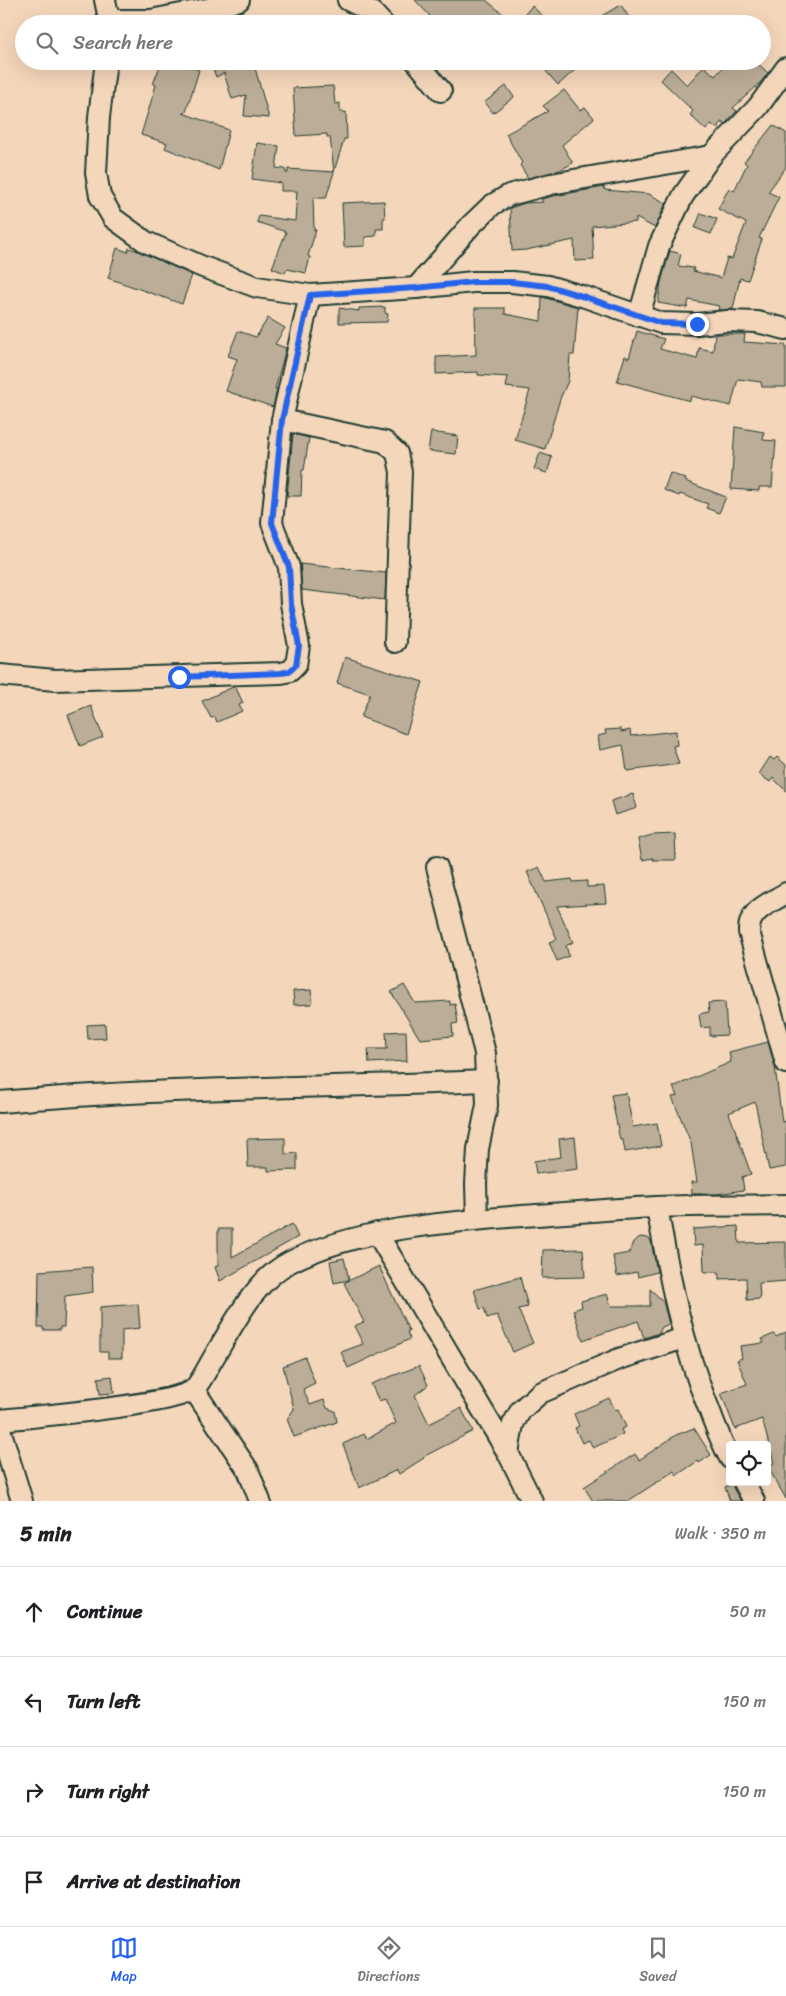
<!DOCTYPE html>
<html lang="en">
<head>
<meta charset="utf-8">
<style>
  body { margin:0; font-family:Sriracha,sans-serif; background:#f6f6f6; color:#202124 }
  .controls { position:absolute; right:15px; bottom:15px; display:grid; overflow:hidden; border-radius:5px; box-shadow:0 5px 20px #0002 }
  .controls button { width:45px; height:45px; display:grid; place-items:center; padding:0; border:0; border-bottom:1px solid #e0e0e0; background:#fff; color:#202124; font:25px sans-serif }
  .stop { position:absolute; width:15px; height:15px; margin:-11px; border:4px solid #2563eb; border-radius:50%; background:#fff }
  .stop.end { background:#2563eb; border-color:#fff; box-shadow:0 1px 5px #0008 }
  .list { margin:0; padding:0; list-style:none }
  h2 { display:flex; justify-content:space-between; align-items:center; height:65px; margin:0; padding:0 20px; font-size:21px }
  h2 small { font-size:16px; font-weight:400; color:#757577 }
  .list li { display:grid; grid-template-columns:32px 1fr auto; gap:15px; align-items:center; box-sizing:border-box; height:90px; padding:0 20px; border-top:1px solid #e0e0e0 }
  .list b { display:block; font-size:19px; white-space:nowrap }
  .list em { font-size:16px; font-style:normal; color:#757577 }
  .icon { flex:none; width:28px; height:28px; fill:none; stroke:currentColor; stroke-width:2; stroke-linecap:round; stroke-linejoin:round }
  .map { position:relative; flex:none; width:786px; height:1501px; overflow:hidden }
  .search { position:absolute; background:#fff; box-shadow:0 5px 20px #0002; left:15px; right:15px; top:15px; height:55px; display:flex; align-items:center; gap:12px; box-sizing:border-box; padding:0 18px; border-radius:28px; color:#757577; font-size:19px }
  .sheet { height:425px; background:#fff }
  nav { display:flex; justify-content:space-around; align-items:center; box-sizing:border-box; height:70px; border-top:1px solid #e0e0e0; background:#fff; font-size:14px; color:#757577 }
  nav a { display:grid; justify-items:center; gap:2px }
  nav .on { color:#2563eb }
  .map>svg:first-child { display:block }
</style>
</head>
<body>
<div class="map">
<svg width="786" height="1501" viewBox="0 0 786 1501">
  <rect width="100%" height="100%" fill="#f4d6ba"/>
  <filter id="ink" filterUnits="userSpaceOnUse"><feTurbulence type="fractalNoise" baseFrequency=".02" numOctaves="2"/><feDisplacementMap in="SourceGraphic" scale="10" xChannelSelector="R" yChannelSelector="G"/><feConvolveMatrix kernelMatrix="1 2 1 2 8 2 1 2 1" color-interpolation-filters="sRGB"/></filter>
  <g filter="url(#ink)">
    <g fill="#bbad97" stroke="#1f3d34">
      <polygon points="415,0 486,0 515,24 423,24 430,16"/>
      <polygon points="621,5 633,24 587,24"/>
      <polygon points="532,6 551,24 516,24"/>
      <polygon points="162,61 175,61 199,70 186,112 183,113 229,130 219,170 165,148 167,143 141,135 156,85 153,84"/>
      <polygon points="210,61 253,61 269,118 244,116 246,95 232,99 224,73 216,77"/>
      <polygon points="552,61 568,61 576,69 558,85 544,69"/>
      <polygon points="729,61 755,61 768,73 760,83 733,108 737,111 725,124 721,122 718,129 711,124 706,130 690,115 693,111 661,80 671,69 687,85 704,66 715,76"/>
      <polygon points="333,86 335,104 340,103 340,112 346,112 347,139 344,139 326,198 313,198 314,230 316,230 308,256 310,257 306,273 287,269 285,273 272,268 286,232 257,222 259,216 295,221 297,191 281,191 281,183 252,179 257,143 279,146 276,168 285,169 286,173 288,173 288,169 334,172 330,137 327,137 327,134 296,136 293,88"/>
      <polygon points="506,86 514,97 493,113 485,102"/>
      <polygon points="564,90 580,110 585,107 594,118 562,145 573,163 560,170 528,178 520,165 522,163 506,134 548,111 543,106"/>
      <polygon points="773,125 786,133 786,167 768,192 779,197 759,238 762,239 748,280 740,278 733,309 718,310 719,306 689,300 687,308 658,303 661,282 670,251 681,254 678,266 694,268 693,271 721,278 727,258 732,259 746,223 718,209 729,188 734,191 747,164 744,162"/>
      <polygon points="604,187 605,190 649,194 666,203 655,228 636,218 636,222 592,226 594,260 575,261 574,240 526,250 512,251 510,208 525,203 543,202 541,199 554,196"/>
      <polygon points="384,201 385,218 383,219 383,229 376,229 376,236 365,237 365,246 344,247 342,203"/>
      <polygon points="701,213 717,219 711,234 695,228"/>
      <polygon points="117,248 128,252 129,248 138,251 192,275 182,304 108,278"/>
      <polygon points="542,297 578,307 574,355 570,355 568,381 560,399 545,449 515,440 530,390 506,387 508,377 478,375 478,372 436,374 436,357 476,355 475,308 505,308 505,314 541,321"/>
      <polygon points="385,307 385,313 388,314 387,322 339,323 339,308 359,311 359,308"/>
      <polygon points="268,318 285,328 275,344 286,348 275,389 277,389 273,407 226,391 237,359 228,356 238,331 256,337"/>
      <polygon points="637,331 664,339 660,349 697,359 699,348 713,351 715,334 745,334 744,342 786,345 786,387 762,387 761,382 738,379 731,406 691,396 690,401 617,381 625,356 629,358"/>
      <polygon points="735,427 764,432 763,440 776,441 772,487 759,487 759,491 731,489"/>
      <polygon points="431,432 458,436 456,454 428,451"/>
      <polygon points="293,434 309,438 304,470 302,470 301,496 287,496"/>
      <polygon points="540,453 552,457 547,473 534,469"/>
      <polygon points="670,473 686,479 685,481 726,497 719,513 706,508 708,504 680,494 679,496 664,490"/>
      <polygon points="300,564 386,573 385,600 302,590"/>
      <polygon points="345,657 423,682 406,734 361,717 370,694 337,683"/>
      <polygon points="235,686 243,703 239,705 242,711 217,722 215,717 211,718 202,701"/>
      <polygon points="91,706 103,737 80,746 68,715"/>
      <polygon points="621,729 621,732 630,730 631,736 676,731 677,745 673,746 679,764 627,771 623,745 600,750 598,736 606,734 605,730"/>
      <polygon points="770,757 774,760 777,757 786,765 786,791 773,778 770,782 759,774"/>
      <polygon points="633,794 637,808 615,815 611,801"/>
      <polygon points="675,834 676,860 653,860 653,858 642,860 638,839 652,835"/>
      <polygon points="539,867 546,882 572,879 573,882 587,881 587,887 604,886 606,903 557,906 573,942 566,946 569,956 557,961 549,942 557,939 527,872"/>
      <polygon points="404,985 415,1003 450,1001 450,1005 455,1004 458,1023 452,1024 453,1036 420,1039 391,992"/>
      <polygon points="311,990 312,1004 294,1005 293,991"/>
      <polygon points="725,1002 727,1035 710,1036 710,1027 701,1028 699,1014 709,1012 708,1003"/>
      <polygon points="105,1024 106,1038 88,1039 87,1025"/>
      <polygon points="406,1031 407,1061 369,1063 368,1049 387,1049 386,1032"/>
      <polygon points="768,1042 775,1067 782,1122 786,1121 786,1167 769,1170 755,1102 729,1113 751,1174 742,1177 744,1190 717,1194 692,1194 691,1182 697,1182 691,1143 672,1097 677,1096 673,1087 731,1062 729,1052"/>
      <polygon points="626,1093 633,1127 657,1123 661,1146 625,1152 623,1140 620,1140 611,1095"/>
      <polygon points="575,1137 578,1169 536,1174 534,1161 561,1157 559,1139"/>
      <polygon points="285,1138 285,1154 297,1153 297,1170 268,1171 268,1167 248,1167 247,1139"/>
      <polygon points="292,1224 298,1237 220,1281 215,1267 218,1266 218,1229 232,1229 232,1257"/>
      <polygon points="738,1226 739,1243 786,1242 786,1281 759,1283 760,1299 747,1300 746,1278 719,1279 719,1272 704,1272 703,1245 694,1246 693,1229"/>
      <polygon points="640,1237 648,1238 651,1241 657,1272 638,1277 637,1272 617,1276 613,1256 629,1253 633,1242"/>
      <polygon points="583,1249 585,1277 542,1278 543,1250"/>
      <polygon points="344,1258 349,1280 334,1283 330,1261"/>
      <polygon points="379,1266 409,1331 407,1332 410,1339 348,1368 341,1352 363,1344 354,1326 364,1322 344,1283"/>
      <polygon points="92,1267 93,1292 65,1296 64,1327 60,1327 60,1330 43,1330 43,1327 38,1327 39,1271"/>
      <polygon points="520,1277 528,1307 518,1309 533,1343 513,1352 497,1315 487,1318 484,1308 480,1309 474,1290"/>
      <polygon points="650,1289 663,1301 669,1324 662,1327 659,1333 644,1338 638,1321 583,1340 573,1310 582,1307 581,1301 607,1294 611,1306 650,1306"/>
      <polygon points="138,1304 140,1328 122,1330 122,1358 108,1358 108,1352 100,1352 100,1307"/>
      <polygon points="786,1332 786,1499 768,1467 774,1463 762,1419 735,1429 721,1393 747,1384 737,1360 742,1358 740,1346 764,1343 762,1339 774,1334 776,1337"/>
      <polygon points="305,1357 315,1383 303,1389 310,1405 324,1400 327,1408 335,1411 337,1422 294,1437 287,1419 294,1409 283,1366"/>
      <polygon points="419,1366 428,1385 415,1395 429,1424 461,1408 473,1431 423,1457 424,1458 399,1474 397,1470 359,1488 343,1444 364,1434 367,1439 396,1423 385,1399 379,1401 371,1384"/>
      <polygon points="112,1376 114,1393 100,1394 98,1378"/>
      <polygon points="609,1398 615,1410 618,1409 626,1427 621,1429 623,1434 593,1448 589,1440 582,1443 575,1428 579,1426 574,1414"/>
      <polygon points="694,1428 711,1455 699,1463 698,1461 677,1475 674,1471 628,1501 593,1501 584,1487 635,1454 639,1460 676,1435"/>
      <polygon points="733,1484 733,1488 741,1501 730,1501 725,1487"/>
    </g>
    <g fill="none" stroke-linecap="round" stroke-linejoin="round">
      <g stroke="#1f3d34" stroke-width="24">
        <g id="minor">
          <polyline points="105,0 110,24"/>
          <polyline points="348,0 372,12 383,24"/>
          <polyline points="110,20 151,20 217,7 239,0"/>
          <polyline points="106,61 99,117 96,173 100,196 113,218 146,242 203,267 257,287 310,295 416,288 473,282 512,282 548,286 585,297 661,323 697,324 727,321 757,322 786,329"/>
          <polyline points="416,61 441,91"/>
          <polyline points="416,288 471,225 492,205 509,195 551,184 711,156"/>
          <polyline points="639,316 659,246 683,196 711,156 758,107 786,68"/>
          <polyline points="282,420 385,442 397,453 401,472 395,642"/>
          <polyline points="0,675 55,680 281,673 290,671 296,665 299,646 291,604 289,567 272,523 282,420 310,295"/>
          <polyline points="437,867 485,1053 487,1105 478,1149 476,1184 477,1219"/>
          <path d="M786 893C769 904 748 910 749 932L786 1063"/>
          <path d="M0 1102C162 1087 325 1088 487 1081"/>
          <path d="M657 1207C669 1276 682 1344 709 1409 715 1425 721 1442 730 1458"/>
          <polyline points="377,1233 508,1453 532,1501"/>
          <polyline points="194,1390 248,1470 260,1501"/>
          <path d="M0 1420C29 1417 182 1404 195 1388 201 1381 206 1371 211 1362 232 1328 253 1281 290 1262 357 1228 449 1222 522 1216 567 1213 612 1209 656 1207 699 1205 743 1206 786 1205"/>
          <polyline points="0,1429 22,1501"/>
          <polyline points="508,1453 513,1424 521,1410 540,1393 619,1359 684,1338"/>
          <polyline points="744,1482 754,1501"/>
        </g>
      </g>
      <use href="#minor" stroke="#f4d6ba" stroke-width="20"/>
    </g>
  </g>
  <g fill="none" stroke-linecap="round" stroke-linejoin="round" filter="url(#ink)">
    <polyline stroke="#2563eb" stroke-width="6" points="179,677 281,673 290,671 296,665 299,646 291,604 289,567 272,523 282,420 310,295 416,288 473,282 512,282 548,286 585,297 661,323 697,324"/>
  </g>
</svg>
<div class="controls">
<button><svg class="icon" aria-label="locate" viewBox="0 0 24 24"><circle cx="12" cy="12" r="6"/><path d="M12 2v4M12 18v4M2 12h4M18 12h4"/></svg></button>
</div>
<div class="stop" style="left:179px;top:677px"></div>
<div class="stop end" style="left:697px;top:324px"></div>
<div class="search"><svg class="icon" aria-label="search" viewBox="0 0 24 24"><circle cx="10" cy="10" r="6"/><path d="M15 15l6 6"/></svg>Search here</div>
</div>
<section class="sheet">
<h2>5 min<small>Walk · 350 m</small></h2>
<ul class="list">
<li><svg class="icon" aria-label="ahead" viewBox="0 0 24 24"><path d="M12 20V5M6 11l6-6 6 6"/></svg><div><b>Continue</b></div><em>50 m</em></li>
<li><svg class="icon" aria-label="left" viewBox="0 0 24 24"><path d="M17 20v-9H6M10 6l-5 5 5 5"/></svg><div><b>Turn left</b></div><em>150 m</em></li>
<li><svg class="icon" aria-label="right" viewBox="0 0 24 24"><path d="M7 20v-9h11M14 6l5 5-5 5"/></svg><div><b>Turn right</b></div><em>150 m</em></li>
<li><svg class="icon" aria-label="arrive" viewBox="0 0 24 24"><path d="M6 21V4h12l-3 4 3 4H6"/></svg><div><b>Arrive at destination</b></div></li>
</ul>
</section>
<nav>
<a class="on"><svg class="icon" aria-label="map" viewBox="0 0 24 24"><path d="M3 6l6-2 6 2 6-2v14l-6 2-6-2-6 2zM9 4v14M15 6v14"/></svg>Map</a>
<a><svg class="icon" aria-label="directions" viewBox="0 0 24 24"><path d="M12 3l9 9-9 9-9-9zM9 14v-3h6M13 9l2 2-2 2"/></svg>Directions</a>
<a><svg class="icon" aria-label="saved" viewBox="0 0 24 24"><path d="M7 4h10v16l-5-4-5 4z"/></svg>Saved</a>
</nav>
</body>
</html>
